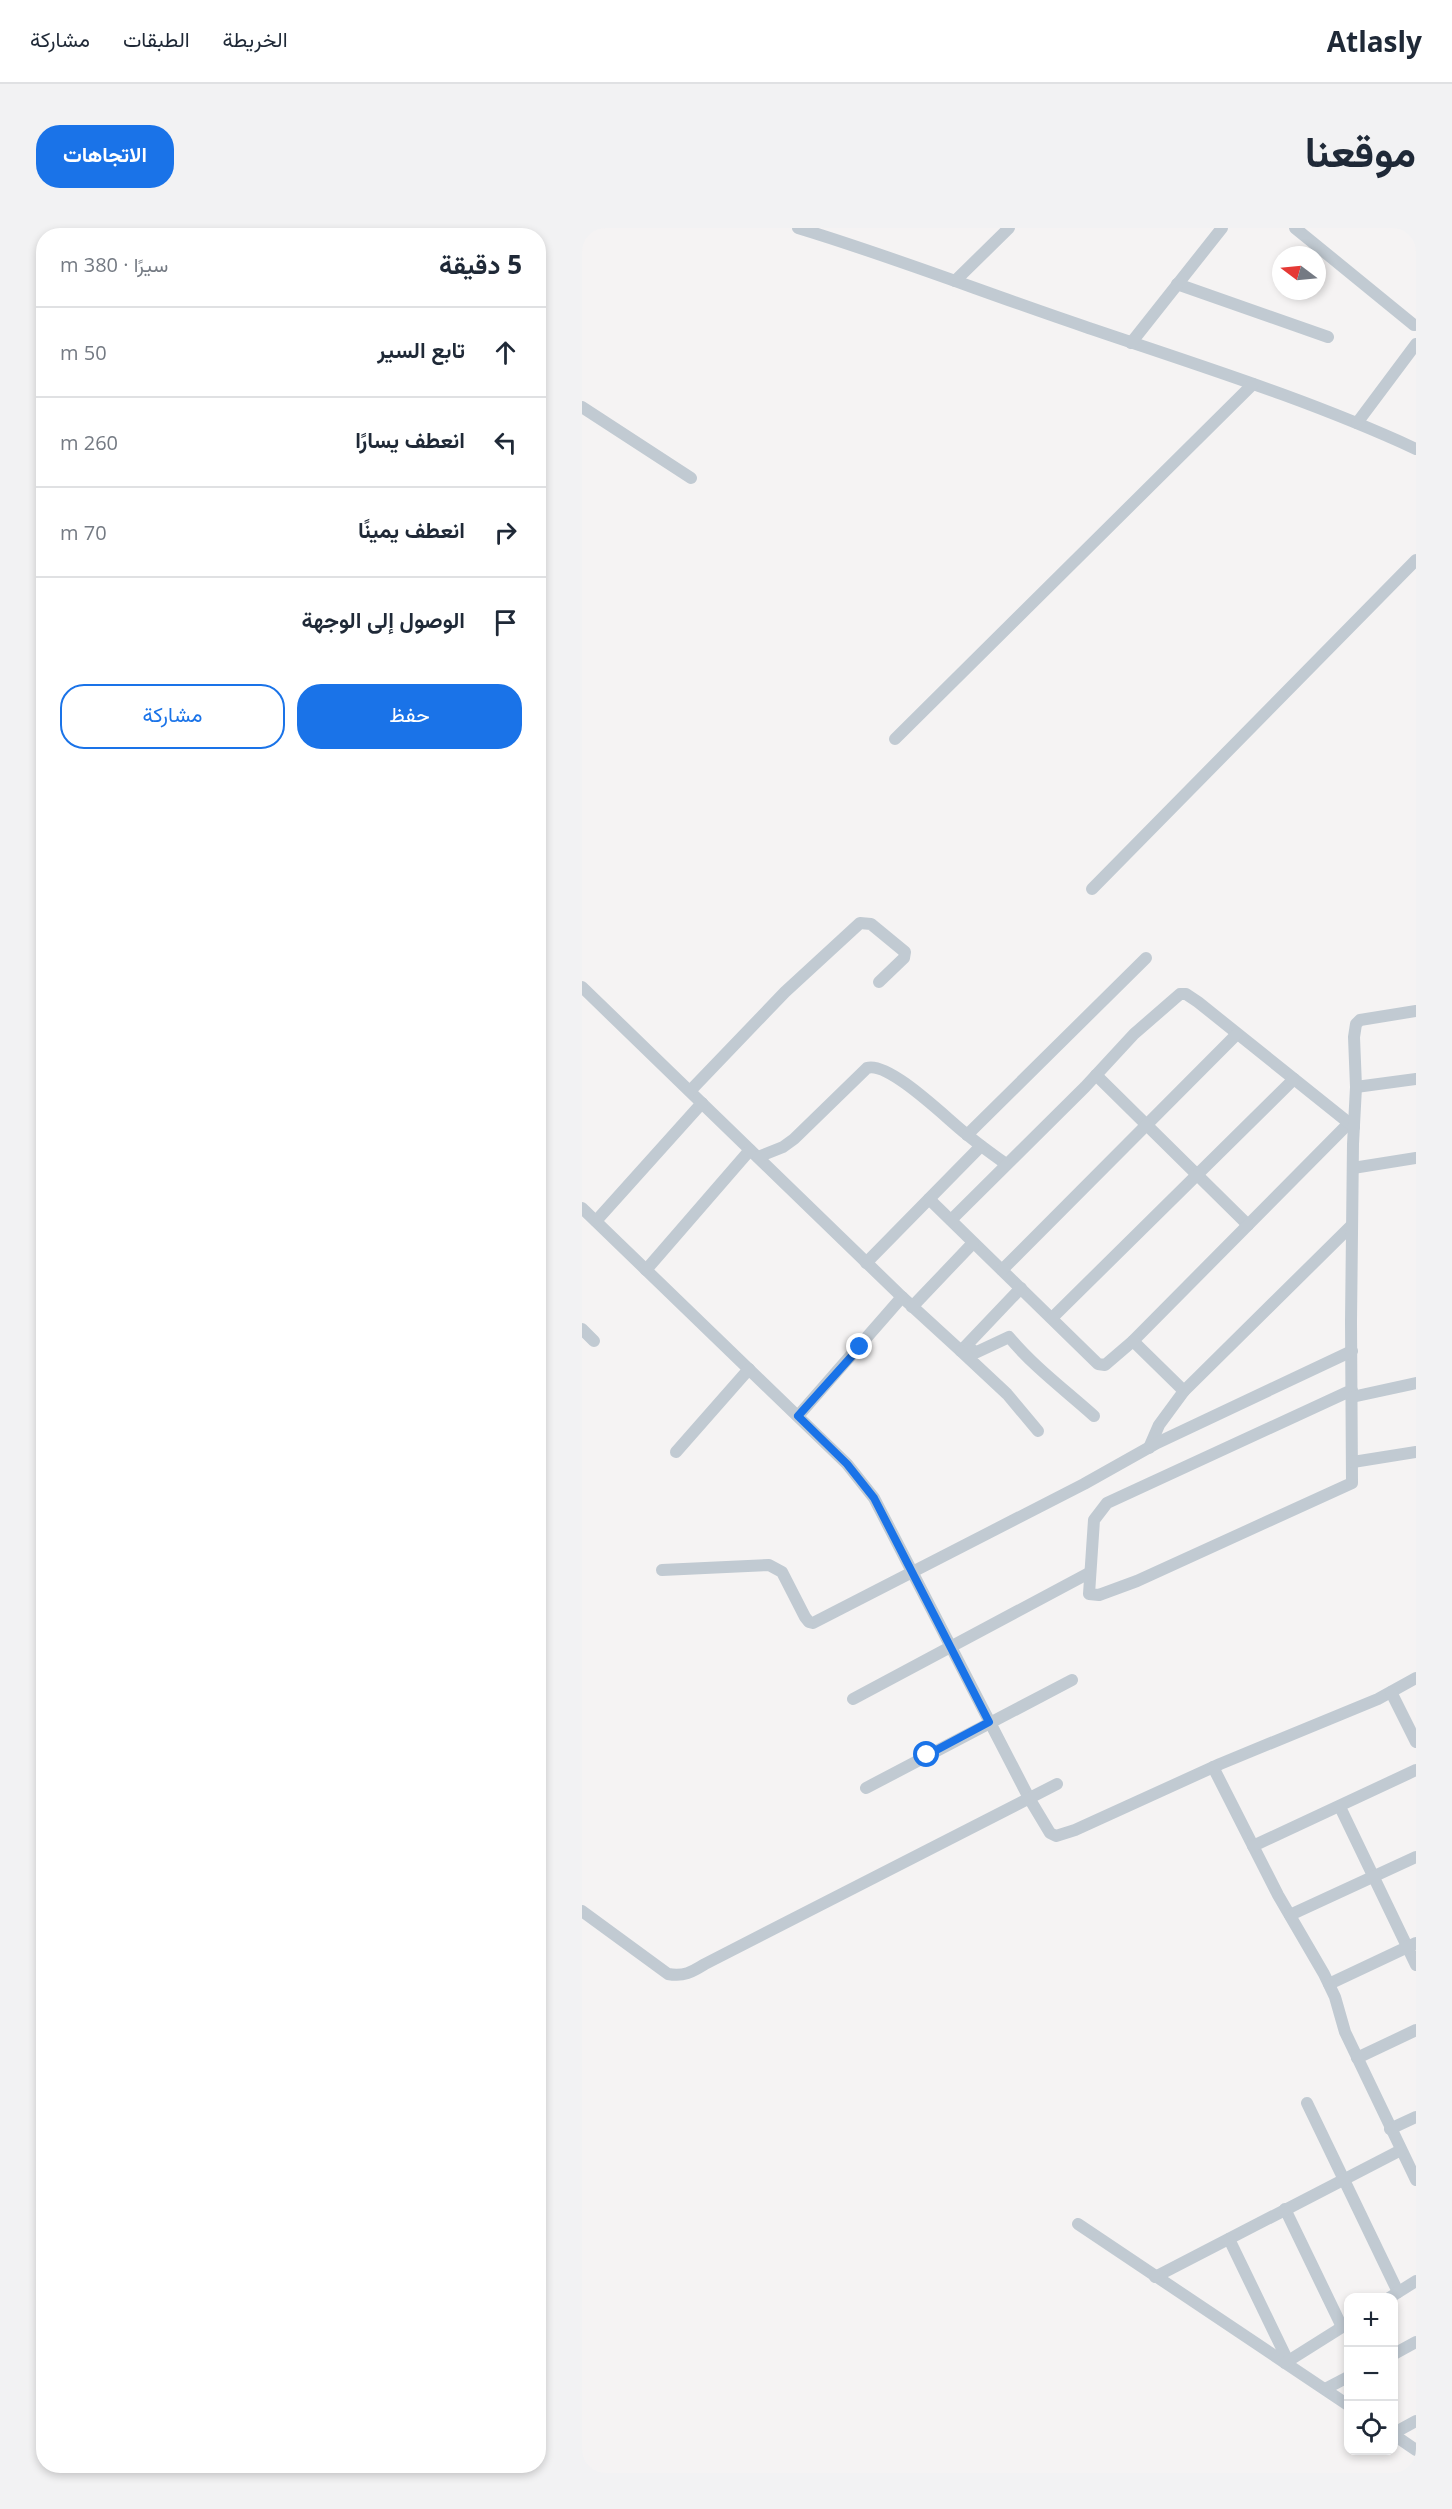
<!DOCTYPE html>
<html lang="ar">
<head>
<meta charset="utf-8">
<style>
  body { margin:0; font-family:"Open Sans",Vazirmatn,sans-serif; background:#f2f2f3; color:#1f2937; direction:rtl }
  .controls { position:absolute; right:18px; bottom:18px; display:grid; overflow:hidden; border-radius:12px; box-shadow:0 3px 9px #0003 }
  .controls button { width:54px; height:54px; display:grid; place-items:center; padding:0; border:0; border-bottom:2px solid #e0e1e3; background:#fff; color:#1f2937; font:30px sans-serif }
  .compass { position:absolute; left:690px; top:18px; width:54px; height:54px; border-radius:50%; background:#fff; box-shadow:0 3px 9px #0003; rotate:286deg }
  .stop { position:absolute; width:18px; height:18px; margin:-14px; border:4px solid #1a73e8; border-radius:50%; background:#fff }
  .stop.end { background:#1a73e8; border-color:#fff; box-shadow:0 2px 6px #0008 }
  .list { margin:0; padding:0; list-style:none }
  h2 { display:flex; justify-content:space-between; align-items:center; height:78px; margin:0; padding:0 24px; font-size:26px }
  h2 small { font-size:20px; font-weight:400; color:#747a83 }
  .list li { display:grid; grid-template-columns:39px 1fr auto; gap:18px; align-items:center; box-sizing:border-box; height:90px; padding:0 24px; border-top:2px solid #e0e1e3 }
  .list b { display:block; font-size:22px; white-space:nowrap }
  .list em { font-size:20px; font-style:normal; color:#747a83 }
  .actions { display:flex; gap:12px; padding:18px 24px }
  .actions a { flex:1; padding:14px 0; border:2px solid #1a73e8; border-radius:24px; text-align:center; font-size:21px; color:#1a73e8 }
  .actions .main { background:#1a73e8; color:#fff }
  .icon { flex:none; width:33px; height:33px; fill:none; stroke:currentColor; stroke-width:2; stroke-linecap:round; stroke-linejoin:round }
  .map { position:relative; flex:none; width:834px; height:2245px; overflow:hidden; direction:ltr; border-radius:24px }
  header { display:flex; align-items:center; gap:36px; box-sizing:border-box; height:84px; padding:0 30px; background:#fff; border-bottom:2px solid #e0e1e3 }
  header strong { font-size:28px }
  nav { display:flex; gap:33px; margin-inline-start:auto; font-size:21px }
  .intro { display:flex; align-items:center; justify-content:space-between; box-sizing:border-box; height:144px; padding:0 36px }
  h1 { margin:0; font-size:42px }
  .button { padding:15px 27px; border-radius:24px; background:#1a73e8; color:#fff; font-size:21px; font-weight:700 }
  main { display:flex; gap:36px; padding:0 36px }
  aside { flex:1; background:#fff; border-radius:24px; box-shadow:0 3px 9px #0003 }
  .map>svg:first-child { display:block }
</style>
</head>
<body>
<header>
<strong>Atlasly</strong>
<nav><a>الخريطة</a><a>الطبقات</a><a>مشاركة</a></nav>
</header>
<div class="intro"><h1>موقعنا</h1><a class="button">الاتجاهات</a></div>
<main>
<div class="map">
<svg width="834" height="2245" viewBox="0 0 834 2245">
  <rect width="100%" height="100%" fill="#f5f3f3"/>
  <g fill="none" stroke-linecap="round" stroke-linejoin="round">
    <g stroke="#c1cad2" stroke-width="12">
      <path d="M216 0C312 29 406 66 501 98 612 136 726 171 834 221"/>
      <polyline points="713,0 832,97"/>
      <polyline points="373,53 427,0"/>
      <polyline points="595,56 746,109"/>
      <polyline points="549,115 640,0"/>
      <polyline points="0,179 109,250"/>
      <polyline points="775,195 834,116"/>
      <polyline points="313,511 671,156"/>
      <polyline points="510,661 834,332"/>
      <polyline points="0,759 320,1069 379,1123 439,1060"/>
      <polyline points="514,847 666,997"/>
      <polyline points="774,859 834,851"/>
      <polyline points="108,863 203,764 278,695 289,696 323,724 322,730 297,754"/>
      <polyline points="385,907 564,730"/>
      <path d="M176 929 201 919 212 911 285 840C307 833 365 891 383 905 396 916 410 926 424 936"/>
      <polyline points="771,940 834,930"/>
      <polyline points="347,971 516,1136 523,1137 551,1113 767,895"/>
      <polyline points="0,980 265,1236 292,1270 447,1570 468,1605 474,1608 493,1602 638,1536 796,1471 834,1450"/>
      <polyline points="369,992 503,859 552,806 598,766 604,766 616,774 772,899"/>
      <polyline points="14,993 120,875"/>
      <polyline points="284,1035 399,918"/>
      <polyline points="64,1042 168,922"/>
      <polyline points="420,1042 655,806"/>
      <polyline points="330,1079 391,1015"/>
      <polyline points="470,1090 712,851"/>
      <polyline points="0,1101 12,1113"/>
      <polyline points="551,1113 602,1163 770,997"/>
      <path d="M383 1119 395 1124 427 1109C452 1139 483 1162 512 1188"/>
      <polyline points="379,1123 425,1166 456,1203"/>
      <polyline points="770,1162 525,1275 512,1292 507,1366 517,1367 555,1353 770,1255 769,1094 771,916 774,859 772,809 774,796 778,792 834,783"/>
      <polyline points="770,1169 834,1155"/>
      <polyline points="216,1188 320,1069"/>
      <polyline points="567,1220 577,1197 602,1163"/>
      <polyline points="94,1224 167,1141"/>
      <polyline points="771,1234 834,1224"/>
      <polyline points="80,1342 187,1337 200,1344 223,1389 227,1394 231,1395 502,1256 575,1215 770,1123"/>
      <polyline points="809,1464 834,1514"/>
      <polyline points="271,1471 507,1345"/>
      <polyline points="631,1539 696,1667 742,1746 753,1769 763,1804 834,1952"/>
      <polyline points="284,1560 490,1452"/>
      <polyline points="758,1579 834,1737"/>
      <polyline points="671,1618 834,1542"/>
      <path d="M0 1683 86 1746C102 1749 110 1744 123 1736L475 1556"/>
      <polyline points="708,1687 834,1629"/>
      <polyline points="747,1756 834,1715"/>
      <polyline points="775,1830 834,1802"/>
      <polyline points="725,1875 816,2064"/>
      <polyline points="808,1901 834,1889"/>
      <polyline points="703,1981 760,2099"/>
      <polyline points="496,1996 766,2177"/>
      <polyline points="647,2011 706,2133"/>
      <polyline points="573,2049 819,1922"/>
      <polyline points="807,2070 834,2053"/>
      <polyline points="812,2126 834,2114"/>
      <polyline points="703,2135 765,2096"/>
      <polyline points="743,2161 766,2149"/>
      <polyline points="812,2205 834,2193"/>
      <polyline points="812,2207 834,2222"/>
    </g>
  </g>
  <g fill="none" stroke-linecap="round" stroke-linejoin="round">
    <polyline stroke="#1a73e8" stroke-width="8" points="278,1119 216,1188 265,1236 292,1270 407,1494 345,1527"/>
  </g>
</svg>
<div class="controls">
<button>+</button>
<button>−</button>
<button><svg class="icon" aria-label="locate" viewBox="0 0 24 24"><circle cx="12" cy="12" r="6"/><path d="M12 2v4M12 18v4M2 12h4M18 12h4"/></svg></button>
</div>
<svg class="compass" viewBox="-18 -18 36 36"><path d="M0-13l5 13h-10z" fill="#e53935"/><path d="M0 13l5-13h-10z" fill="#747a83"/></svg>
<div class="stop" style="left:345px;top:1527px"></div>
<div class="stop end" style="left:278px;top:1119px"></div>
</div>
<aside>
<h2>5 دقيقة<small>سيرًا · 380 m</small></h2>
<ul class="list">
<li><svg class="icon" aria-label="ahead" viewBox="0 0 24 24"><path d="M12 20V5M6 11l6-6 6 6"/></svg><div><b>تابع السير</b></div><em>50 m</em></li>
<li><svg class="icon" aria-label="left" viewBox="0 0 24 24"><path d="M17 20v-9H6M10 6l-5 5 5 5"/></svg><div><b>انعطف يسارًا</b></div><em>260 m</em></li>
<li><svg class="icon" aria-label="right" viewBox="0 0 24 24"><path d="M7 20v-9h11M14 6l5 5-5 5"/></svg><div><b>انعطف يمينًا</b></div><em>70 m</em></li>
<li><svg class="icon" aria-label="arrive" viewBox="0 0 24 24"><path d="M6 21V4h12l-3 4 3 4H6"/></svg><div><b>الوصول إلى الوجهة</b></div></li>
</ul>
<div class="actions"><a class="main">حفظ</a><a>مشاركة</a></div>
</aside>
</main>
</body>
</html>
